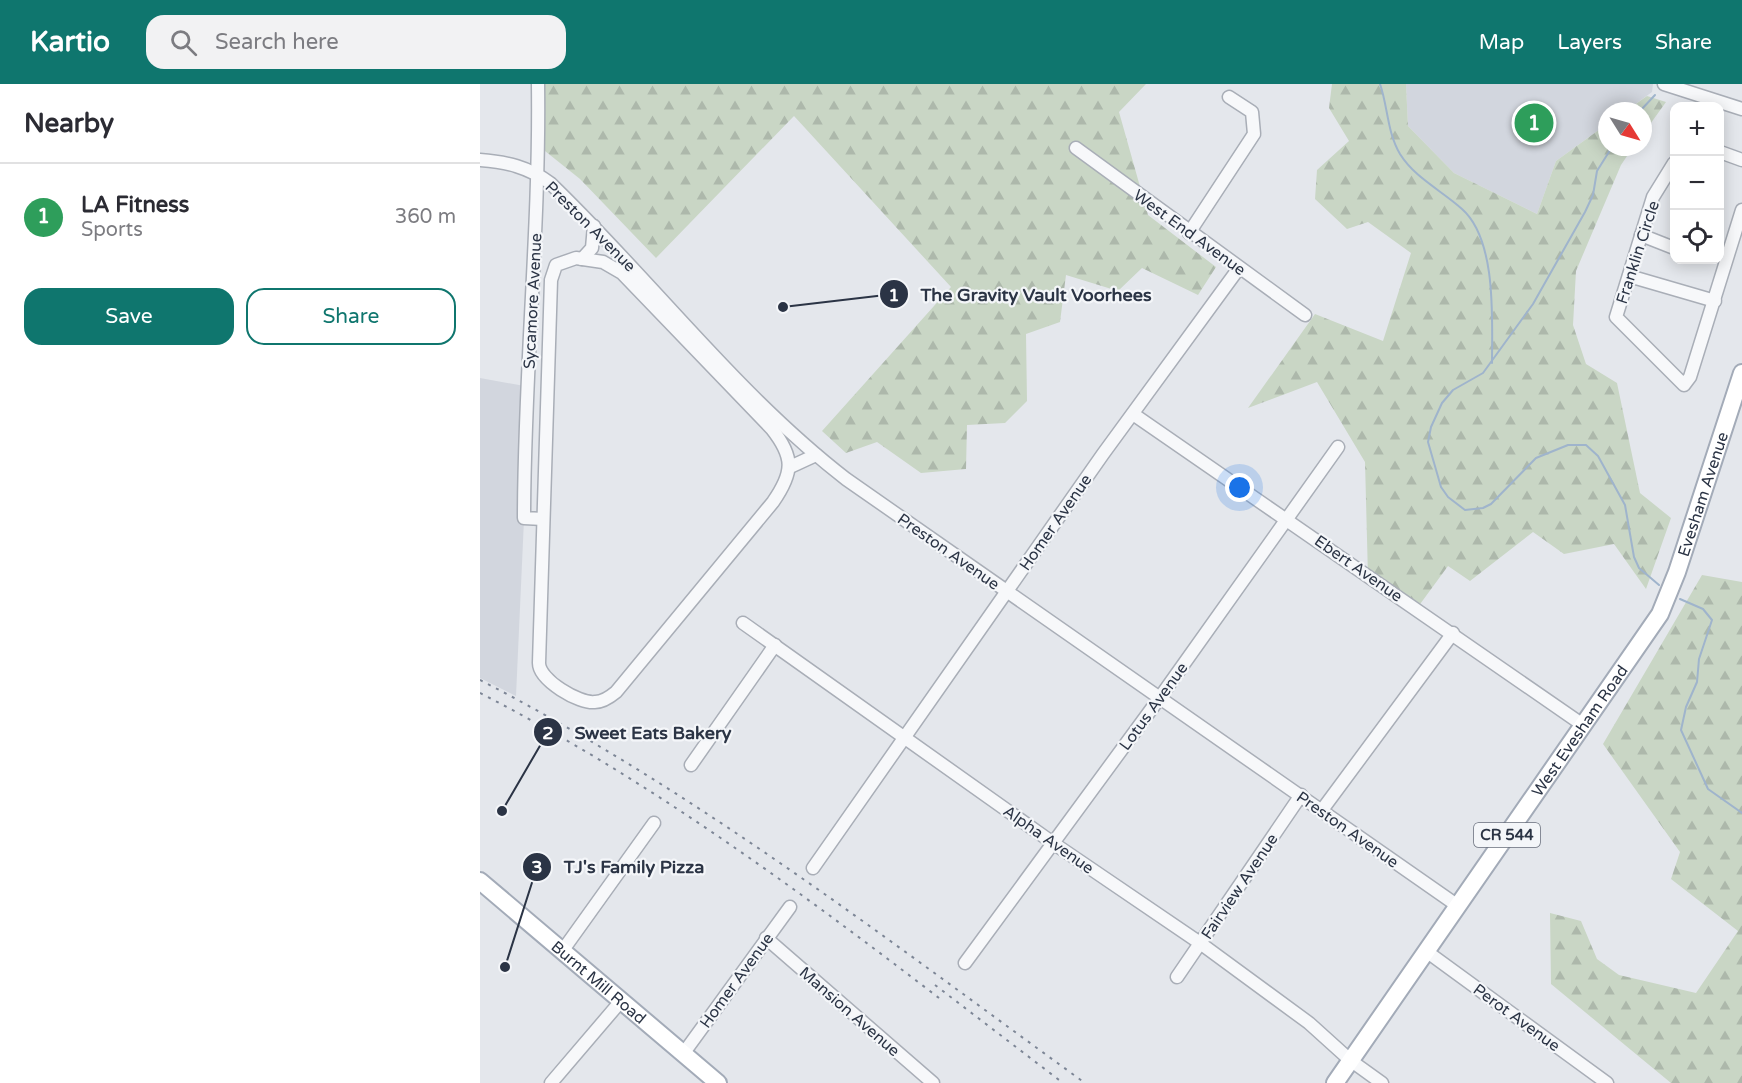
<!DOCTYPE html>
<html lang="en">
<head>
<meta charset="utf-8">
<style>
  body { margin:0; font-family:"Varela Round",sans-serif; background:#f2f2f3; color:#2b2b33 }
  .controls { position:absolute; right:18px; top:18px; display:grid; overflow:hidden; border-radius:12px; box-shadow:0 3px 15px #0003 }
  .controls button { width:54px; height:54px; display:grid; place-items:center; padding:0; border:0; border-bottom:2px solid #e1e1e2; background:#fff; color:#2b2b33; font:30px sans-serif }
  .compass { position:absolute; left:1118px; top:18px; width:54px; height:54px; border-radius:50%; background:#fff; box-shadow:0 3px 15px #0003; rotate:127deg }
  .you { position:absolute; left:760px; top:404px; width:21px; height:21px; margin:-15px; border:4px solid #fff; border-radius:50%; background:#1a73e8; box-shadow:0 0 0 9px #1a73e833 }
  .badge { display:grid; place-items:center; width:39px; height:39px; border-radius:50%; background:#0f766e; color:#fff; font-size:20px; font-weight:700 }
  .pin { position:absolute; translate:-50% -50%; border:3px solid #fff; box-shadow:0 2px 6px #0006 }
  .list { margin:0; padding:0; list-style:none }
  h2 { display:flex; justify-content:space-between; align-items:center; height:78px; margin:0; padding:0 24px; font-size:26px }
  h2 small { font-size:20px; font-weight:400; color:#7c7c81 }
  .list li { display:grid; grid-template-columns:39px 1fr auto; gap:18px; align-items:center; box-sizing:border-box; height:108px; padding:0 24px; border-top:2px solid #e1e1e2 }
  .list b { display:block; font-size:22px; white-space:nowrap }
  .list p { margin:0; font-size:20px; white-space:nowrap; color:#7c7c81 }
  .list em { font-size:20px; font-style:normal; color:#7c7c81 }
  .actions { display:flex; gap:12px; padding:18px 24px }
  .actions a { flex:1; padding:14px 0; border:2px solid #0f766e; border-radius:18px; text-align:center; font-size:21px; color:#0f766e }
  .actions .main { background:#0f766e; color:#fff }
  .icon { flex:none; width:33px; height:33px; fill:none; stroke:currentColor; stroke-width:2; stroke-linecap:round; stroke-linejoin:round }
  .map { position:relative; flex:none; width:1262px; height:999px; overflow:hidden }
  header { display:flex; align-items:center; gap:36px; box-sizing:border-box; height:84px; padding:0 30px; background:#0f766e; color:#fff }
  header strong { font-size:28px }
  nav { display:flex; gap:33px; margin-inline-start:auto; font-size:21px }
  .search { width:420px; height:54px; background:#f2f2f3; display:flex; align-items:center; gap:15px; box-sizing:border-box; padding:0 21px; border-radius:18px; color:#7c7c81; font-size:22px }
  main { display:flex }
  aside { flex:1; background:#fff }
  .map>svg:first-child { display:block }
</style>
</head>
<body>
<header>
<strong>Kartio</strong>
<div class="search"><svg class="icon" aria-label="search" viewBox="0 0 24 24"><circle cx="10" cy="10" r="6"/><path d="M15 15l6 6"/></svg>Search here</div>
<nav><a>Map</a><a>Layers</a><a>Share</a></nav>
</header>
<main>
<aside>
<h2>Nearby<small></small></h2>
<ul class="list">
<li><span class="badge" style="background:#2e9e5b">1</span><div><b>LA Fitness</b><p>Sports</p></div><em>360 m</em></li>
</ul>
<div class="actions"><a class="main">Save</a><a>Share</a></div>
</aside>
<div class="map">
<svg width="1262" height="999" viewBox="0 0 1262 999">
  <defs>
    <pattern id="forest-firs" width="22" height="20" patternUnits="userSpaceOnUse" patternTransform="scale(1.5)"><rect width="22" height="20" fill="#c9d6c5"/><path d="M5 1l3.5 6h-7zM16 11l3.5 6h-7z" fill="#adb8ab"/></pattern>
  </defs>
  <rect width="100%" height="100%" fill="#e4e7ec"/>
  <g fill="#d2d6de">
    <polygon points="926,0 1173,0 1172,8 1146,27 1127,27 1127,40 1076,77 1057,130 974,89 928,42"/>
    <polygon points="0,294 50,303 36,612 0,594"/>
  </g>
  <g fill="url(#forest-firs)">
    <polygon points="60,0 666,0 639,28 668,131 736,183 718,211 662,184 638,207 586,191 580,238 546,250 547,317 525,339 487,341 486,385 441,389 397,358 366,369 342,347 471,203 314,32 176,174 100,95 65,67 59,65"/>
    <polygon points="852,0 926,0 928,42 974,89 1057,130 1076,77 1127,40 1127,63 1153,63 1141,81 1096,187 1093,241 1106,280 1137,299 1160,409 1191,434 1166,505 1134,460 1084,470 1053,448 990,497 968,482 935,527 888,493 885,378 837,298 768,324 835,230 903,257 931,169 888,138 867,145 835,115 837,86 869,57 849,24"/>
    <polygon points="1167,12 1186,18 1163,50 1163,27 1146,27"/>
    <polygon points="1222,491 1262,498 1262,999 1191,999 1071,900 1070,829 1101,837 1117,875 1139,891 1216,909 1258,847 1191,795 1200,768 1123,660"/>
  </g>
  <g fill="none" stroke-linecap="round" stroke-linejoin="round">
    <g stroke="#9fb4cc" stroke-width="2">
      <path d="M900 0C908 23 907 48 920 70 935 94 961 106 982 125 1017 156 1012 236 1012 279"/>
      <polyline points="1160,27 1175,11"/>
      <polyline points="1132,63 1117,87 1113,111 1105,128 1053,220 1003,289 973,306 962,319 951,343 948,358 961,403 968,413 985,426 1003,424 1011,420 1056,374 1088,361 1106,361 1118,372 1145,421 1154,473 1159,484 1179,501"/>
      <polyline points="1200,515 1223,525 1232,536 1219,575 1217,598 1206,623 1201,646 1228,705 1262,729"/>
    </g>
    <g stroke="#a9aeb7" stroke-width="15">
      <g id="minor">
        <path d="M58 0C60 145 44 289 44 434L63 435"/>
        <polyline points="1184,0 1262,25"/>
        <polyline points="596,64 825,231"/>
        <polyline points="1240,68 1262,76"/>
        <path d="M0 76C27 78 48 83 70 99 170 195 256 310 366 395L978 822"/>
        <polyline points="1194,79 1173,113 1136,233 1204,301 1210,293 1262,126"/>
        <polyline points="709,149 774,50 772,28 749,13"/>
        <polyline points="1161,151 1194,164"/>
        <path d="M96 174 123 178 142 189 292 345C314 373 314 388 293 418L136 608C130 613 123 618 115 618 99 620 59 596 59 579L71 196 76 181Z"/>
        <polyline points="102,175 112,164 114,142"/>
        <polyline points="1149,192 1235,217"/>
        <polyline points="653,330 1103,641"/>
        <polyline points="310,383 336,371"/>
        <polyline points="263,539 573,759 720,859 829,939 870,976 902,999"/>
        <polyline points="211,681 295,561"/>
        <polyline points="842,726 973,549"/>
        <polyline points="333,784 623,370 759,184"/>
        <polyline points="286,854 453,999"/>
        <polyline points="83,866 174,739"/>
        <polyline points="946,867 1127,999"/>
        <polyline points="485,879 681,612 858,363"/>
        <polyline points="697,893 821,711"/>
        <polyline points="203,970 310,823"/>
        <polyline points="71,999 141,917"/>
      </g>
    </g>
    <g stroke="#a3abb8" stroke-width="20">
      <g id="major">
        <path id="s1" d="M0 797 238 999"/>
        <path id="s2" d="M855 999 1180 530 1197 488 1262 289"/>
      </g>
    </g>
    <use href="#minor" stroke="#f7f8fa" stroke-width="12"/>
    <use href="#major" stroke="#fff" stroke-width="16"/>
    <g stroke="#7d8696" stroke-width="2" stroke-dasharray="3 6" stroke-linecap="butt">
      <path d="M0 596C216 707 409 857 605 999"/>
      <path d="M0 609C164 693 313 802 459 914"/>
      <polyline points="455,901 583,999"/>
    </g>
  </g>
  <g text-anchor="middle" stroke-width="4.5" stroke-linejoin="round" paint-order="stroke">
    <rect fill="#f4f6f9" stroke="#676e7b" stroke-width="1.5" x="994" y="739" width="66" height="24" rx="4.5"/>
    <g font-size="15" font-weight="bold" fill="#2b3445">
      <text x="1027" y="756">CR 544</text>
    </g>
    <g font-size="16" fill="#2b3445" stroke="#f4f6f9">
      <text transform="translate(111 142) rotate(45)" y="6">Preston Avenue</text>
      <text transform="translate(710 148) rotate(36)" y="6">West End Avenue</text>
      <text transform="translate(1157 168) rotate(-72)" y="6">Franklin Circle</text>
      <text transform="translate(52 217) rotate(-87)" y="6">Sycamore Avenue</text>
      <text dy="6" stroke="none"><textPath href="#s2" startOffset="698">Evesham Avenue</textPath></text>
      <text transform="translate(575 438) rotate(-55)" y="6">Homer Avenue</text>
      <text transform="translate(469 467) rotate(35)" y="6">Preston Avenue</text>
      <text transform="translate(879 484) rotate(35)" y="6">Ebert Avenue</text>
      <text transform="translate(673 622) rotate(-54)" y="6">Lotus Avenue</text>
      <text dy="6" stroke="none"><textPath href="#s2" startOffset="429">West Evesham Road</textPath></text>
      <text transform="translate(868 745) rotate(35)" y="6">Preston Avenue</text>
      <text transform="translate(569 755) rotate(35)" y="6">Alpha Avenue</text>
      <text transform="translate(759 802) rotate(-56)" y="6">Fairview Avenue</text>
      <text transform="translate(256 896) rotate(-54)" y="6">Homer Avenue</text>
      <text dy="6" stroke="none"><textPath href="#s1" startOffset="156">Burnt Mill Road</textPath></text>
      <text transform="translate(370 927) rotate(41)" y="6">Mansion Avenue</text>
      <text transform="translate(1037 933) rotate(36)" y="6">Perot Avenue</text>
    </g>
  </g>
  <path fill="none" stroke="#2b3445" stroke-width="2" d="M303 223L414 210M22 727L68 648M25 883L57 783"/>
  <g fill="#2b3445" stroke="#f4f6f9" stroke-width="2">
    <circle cx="303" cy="223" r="6"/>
    <circle cx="22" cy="727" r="6"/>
    <circle cx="25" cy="883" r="6"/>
    <circle cx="414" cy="210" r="15"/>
    <circle cx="68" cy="648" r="15"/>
    <circle cx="57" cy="783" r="15"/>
  </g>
  <g font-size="18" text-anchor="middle" font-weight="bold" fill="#fff">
    <text x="414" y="217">1</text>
    <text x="68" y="655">2</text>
    <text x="57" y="789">3</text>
  </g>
  <g font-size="18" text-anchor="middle" font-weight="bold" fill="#2b3445" stroke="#f4f6f9" stroke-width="4.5" stroke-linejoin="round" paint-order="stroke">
    <text x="556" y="217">The Gravity Vault Voorhees</text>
    <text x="173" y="655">Sweet Eats Bakery</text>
    <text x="154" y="789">TJ's Family Pizza</text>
  </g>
</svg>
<div class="controls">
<button>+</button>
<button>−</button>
<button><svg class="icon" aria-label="locate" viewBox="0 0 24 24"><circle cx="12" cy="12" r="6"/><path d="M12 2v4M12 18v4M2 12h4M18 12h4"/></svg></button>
</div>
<svg class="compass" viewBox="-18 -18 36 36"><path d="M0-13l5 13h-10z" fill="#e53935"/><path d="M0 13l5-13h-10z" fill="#7c7c81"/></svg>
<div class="you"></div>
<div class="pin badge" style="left:1054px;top:39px;background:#2e9e5b">1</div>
</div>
</main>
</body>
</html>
